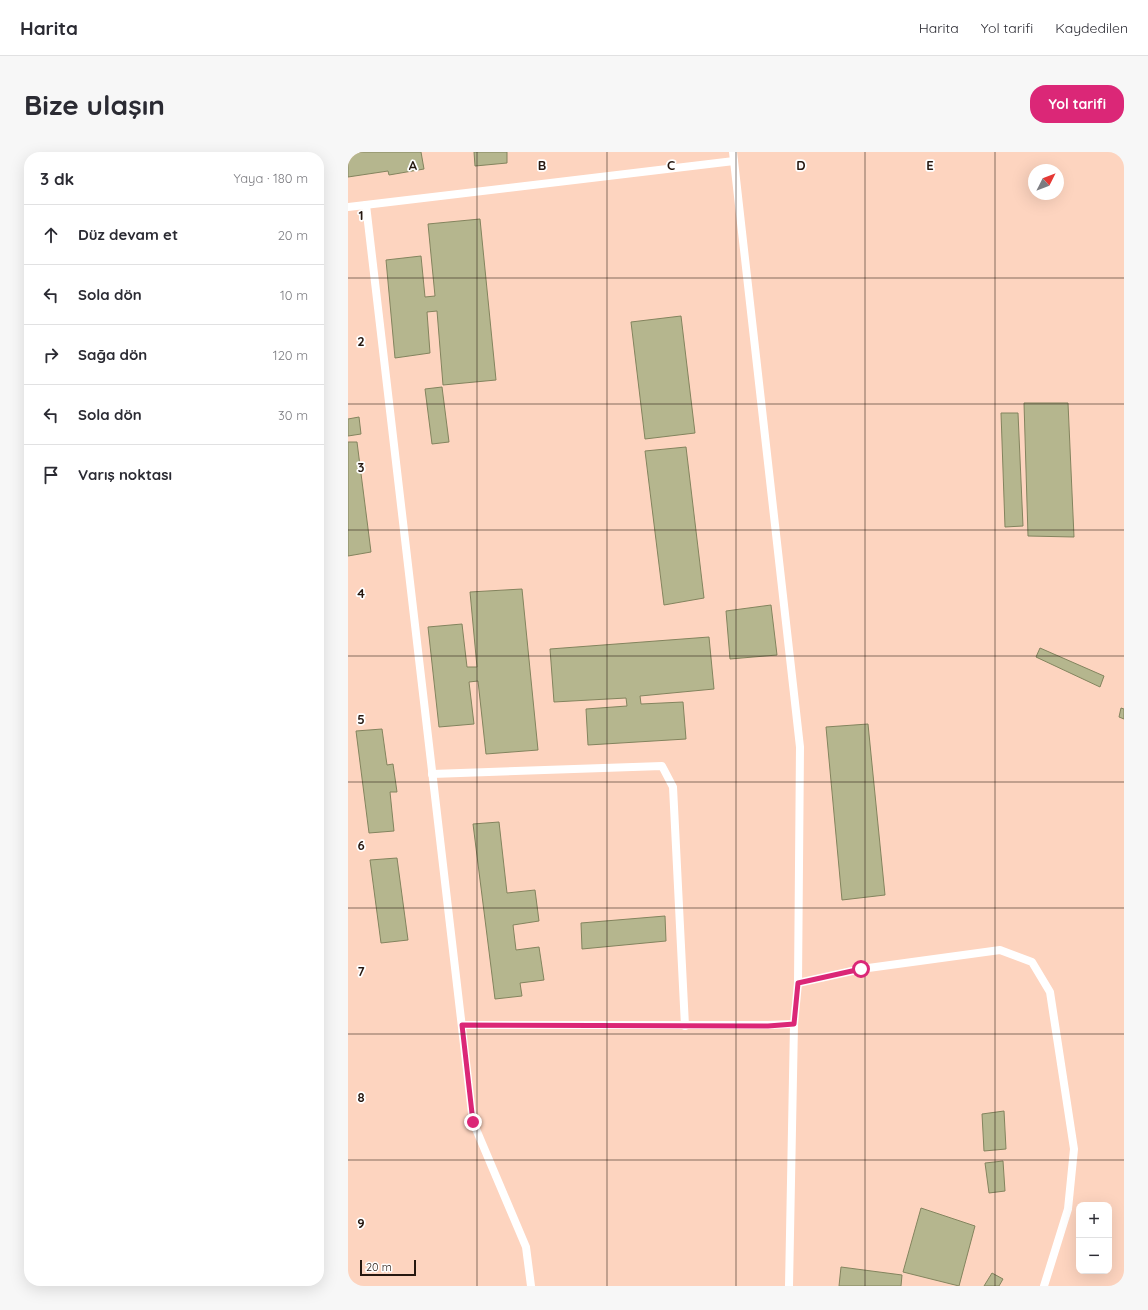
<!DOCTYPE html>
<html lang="tr">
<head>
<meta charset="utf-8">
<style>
  body { margin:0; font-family:Quicksand,sans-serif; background:#f7f7f7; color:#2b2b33 }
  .controls { position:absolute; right:12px; bottom:12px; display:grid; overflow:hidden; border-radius:8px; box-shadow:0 4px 16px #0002 }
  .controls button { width:36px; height:36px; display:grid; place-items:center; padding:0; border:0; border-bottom:1px solid #e1e1e2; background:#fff; color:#2b2b33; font:20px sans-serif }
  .compass { position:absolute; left:680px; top:12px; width:36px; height:36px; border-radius:50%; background:#fff; box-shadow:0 4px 16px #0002; rotate:48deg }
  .scale { position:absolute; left:12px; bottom:10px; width:56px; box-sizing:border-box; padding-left:4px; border:2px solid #261810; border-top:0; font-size:11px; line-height:14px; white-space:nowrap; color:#261810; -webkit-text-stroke:3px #fff; paint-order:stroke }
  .stop { position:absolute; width:12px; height:12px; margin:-9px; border:3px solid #db2777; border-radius:50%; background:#fff }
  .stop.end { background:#db2777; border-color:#fff; box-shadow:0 1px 4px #0008 }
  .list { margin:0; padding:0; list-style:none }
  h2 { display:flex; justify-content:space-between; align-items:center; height:52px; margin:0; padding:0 16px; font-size:17px }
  h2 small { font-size:13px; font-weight:400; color:#7c7c81 }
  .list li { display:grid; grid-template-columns:26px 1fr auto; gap:12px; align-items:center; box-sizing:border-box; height:60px; padding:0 16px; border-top:1px solid #e1e1e2 }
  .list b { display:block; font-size:15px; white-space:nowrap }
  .list em { font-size:13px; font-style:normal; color:#7c7c81 }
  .icon { flex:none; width:22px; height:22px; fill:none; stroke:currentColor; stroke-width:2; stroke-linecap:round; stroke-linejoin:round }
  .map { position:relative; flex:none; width:776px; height:1134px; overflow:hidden; border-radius:16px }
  header { display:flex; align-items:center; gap:24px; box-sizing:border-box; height:56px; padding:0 20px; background:#fff; border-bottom:1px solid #e1e1e2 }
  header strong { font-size:19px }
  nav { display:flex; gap:22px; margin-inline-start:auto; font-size:14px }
  .intro { display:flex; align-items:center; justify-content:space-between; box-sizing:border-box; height:96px; padding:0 24px }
  h1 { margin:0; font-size:28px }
  .button { padding:10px 18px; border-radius:16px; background:#db2777; color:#fff; font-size:14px; font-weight:700 }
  main { display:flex; gap:24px; padding:0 24px }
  aside { flex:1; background:#fff; border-radius:16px; box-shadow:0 4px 16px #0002 }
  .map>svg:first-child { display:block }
</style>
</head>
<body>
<header>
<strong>Harita</strong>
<nav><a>Harita</a><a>Yol tarifi</a><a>Kaydedilen</a></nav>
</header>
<div class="intro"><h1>Bize ulaşın</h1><a class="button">Yol tarifi</a></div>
<main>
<aside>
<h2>3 dk<small>Yaya · 180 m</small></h2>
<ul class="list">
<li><svg class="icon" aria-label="ahead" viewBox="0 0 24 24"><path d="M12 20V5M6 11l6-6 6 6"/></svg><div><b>Düz devam et</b></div><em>20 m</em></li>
<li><svg class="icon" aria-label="left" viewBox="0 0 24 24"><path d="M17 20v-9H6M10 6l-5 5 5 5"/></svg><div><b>Sola dön</b></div><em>10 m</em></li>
<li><svg class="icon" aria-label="right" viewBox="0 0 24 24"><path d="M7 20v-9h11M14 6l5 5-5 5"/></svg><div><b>Sağa dön</b></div><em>120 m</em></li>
<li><svg class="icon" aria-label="left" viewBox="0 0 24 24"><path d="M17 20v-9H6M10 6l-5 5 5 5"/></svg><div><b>Sola dön</b></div><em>30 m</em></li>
<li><svg class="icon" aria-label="arrive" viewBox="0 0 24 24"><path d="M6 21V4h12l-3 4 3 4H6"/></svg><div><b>Varış noktası</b></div></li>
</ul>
</aside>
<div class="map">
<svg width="776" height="1134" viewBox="0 0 776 1134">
  <rect width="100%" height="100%" fill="#fdd4bf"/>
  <g fill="#b5b68e" stroke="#83845e">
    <polygon points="0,0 73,0 76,17 41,23 40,19 0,25"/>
    <polygon points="126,0 159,0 159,11 127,14"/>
    <polygon points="132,67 148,228 95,233 89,159 79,160 82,201 47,206 38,108 73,104 77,145 87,144 80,72"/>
    <polygon points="333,164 347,281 297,287 283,170"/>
    <polygon points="94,235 101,290 84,292 77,237"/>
    <polygon points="676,251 720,251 726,385 680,384"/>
    <polygon points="653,261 670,261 675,374 657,375"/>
    <polygon points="11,265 13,282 0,284 0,267"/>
    <polygon points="0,290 9,290 23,400 0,404"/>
    <polygon points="338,295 356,446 316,453 297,299"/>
    <polygon points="174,437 190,598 138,602 130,529 121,530 126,572 91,575 80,475 114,472 119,515 129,515 122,440"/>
    <polygon points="423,453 429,503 382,507 378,459"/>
    <polygon points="361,485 366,537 292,544 293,552 335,550 338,587 240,593 238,557 279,554 278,546 206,550 202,497"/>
    <polygon points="692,496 756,524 752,535 688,505"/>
    <polygon points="773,556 776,557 776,567 771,565"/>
    <polygon points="520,572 537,743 494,748 478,575"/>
    <polygon points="34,577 39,613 45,612 49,640 42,640 46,679 21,681 8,579"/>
    <polygon points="151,670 159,741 187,738 191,769 165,773 168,798 191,795 196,828 172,831 174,844 147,847 125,672"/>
    <polygon points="49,706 60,788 33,791 22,708"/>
    <polygon points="317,764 318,789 234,797 233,771"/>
    <polygon points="656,959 658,997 636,999 634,962"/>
    <polygon points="655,1009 657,1039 641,1041 637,1011"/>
    <polygon points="573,1056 627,1074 611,1134 555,1120"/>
    <polygon points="493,1115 554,1123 553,1134 491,1134"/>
    <polygon points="644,1121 655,1127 651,1134 636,1134"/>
  </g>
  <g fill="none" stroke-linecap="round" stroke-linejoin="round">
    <g stroke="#fff" stroke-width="8">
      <polyline points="385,0 452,595 450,831 446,872 441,1134"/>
      <polyline points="18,53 125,970 178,1095 183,1134"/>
      <polyline points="0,55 386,9"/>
      <polyline points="84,622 314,614 325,635 337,874"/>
      <polyline points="450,831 513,817 652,798 684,810 702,840 726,997 720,1057 696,1134"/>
      <polyline points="114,873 420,873 446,872"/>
    </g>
  </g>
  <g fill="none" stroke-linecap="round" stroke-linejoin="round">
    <polyline stroke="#db2777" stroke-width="5" points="125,970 114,873 420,874 446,872 450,831 513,817"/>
  </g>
  <path fill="none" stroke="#261810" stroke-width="1" stroke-opacity="0.55" d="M129 0V1134M259 0V1134M388 0V1134M517 0V1134M647 0V1134M0 126H776M0 252H776M0 378H776M0 504H776M0 630H776M0 756H776M0 882H776M0 1008H776"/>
  <g font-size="13" text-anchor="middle" font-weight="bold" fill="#261810" stroke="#fff" stroke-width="3.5" stroke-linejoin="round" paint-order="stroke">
    <text x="65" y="18">A</text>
    <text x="194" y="18">B</text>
    <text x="323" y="18">C</text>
    <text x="453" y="18">D</text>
    <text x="582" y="18">E</text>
    <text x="13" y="68">1</text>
    <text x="13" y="194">2</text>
    <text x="13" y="320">3</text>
    <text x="13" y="446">4</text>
    <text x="13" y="572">5</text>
    <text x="13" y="698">6</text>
    <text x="13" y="824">7</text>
    <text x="13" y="950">8</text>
    <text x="13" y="1076">9</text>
  </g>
</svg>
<div class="controls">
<button>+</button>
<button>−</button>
</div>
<svg class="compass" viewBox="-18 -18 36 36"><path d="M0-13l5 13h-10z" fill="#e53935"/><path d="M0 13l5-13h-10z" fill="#7c7c81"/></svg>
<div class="scale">20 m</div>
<div class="stop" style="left:513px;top:817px"></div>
<div class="stop end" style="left:125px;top:970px"></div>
</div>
</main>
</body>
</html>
